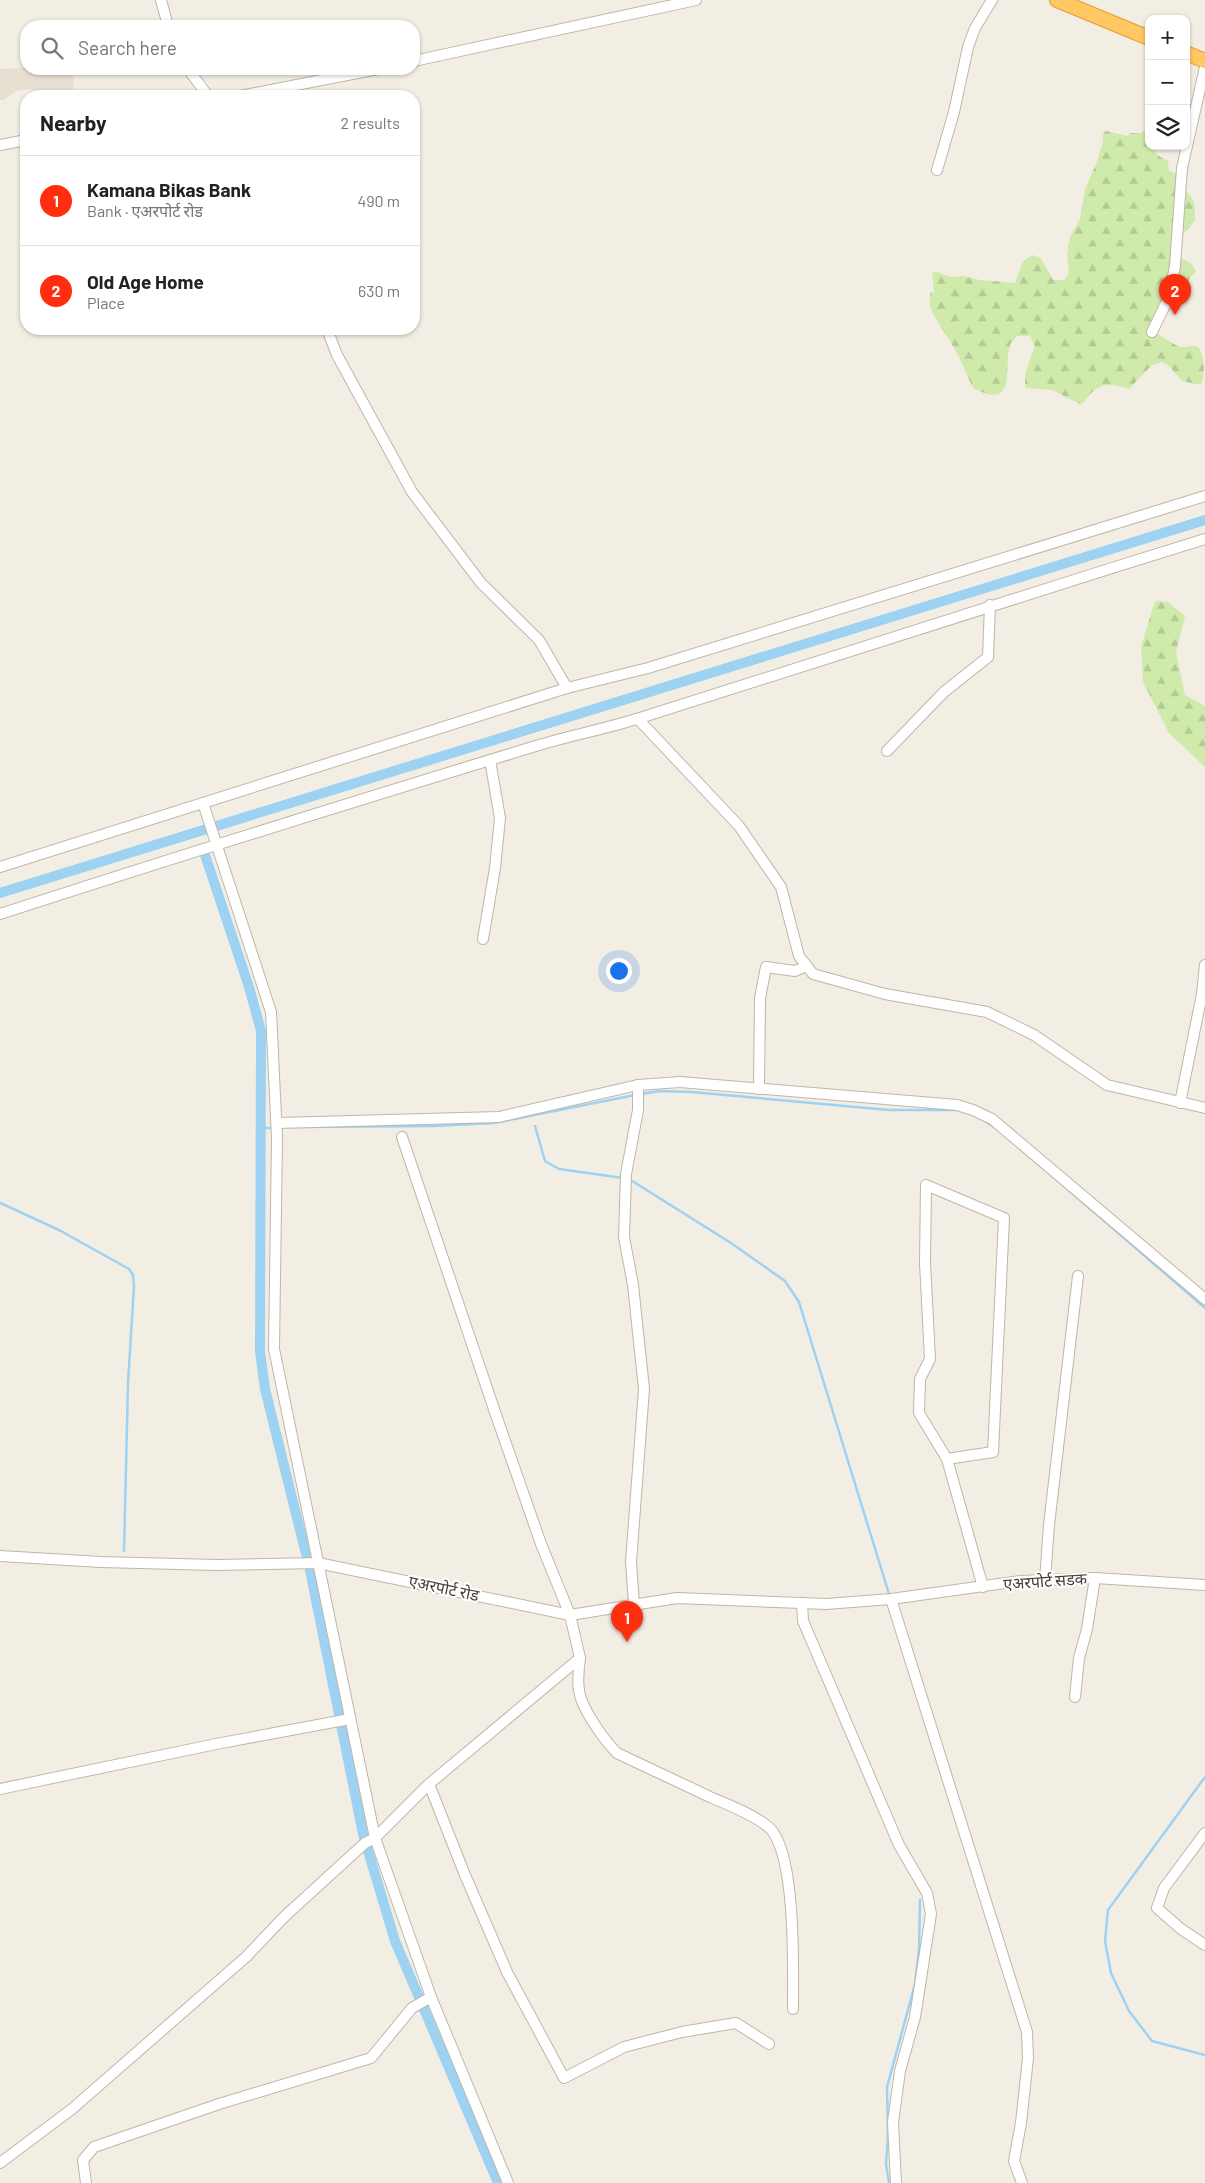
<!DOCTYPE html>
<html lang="en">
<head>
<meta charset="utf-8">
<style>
  body { margin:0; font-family:Barlow,"Noto Sans Devanagari",sans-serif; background:#f6f6f6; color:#222 }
  .controls { position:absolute; right:15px; top:15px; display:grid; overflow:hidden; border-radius:10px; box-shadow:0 1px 4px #0004 }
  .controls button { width:45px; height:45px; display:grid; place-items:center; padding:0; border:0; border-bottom:1px solid #e0e0e0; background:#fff; color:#222; font:25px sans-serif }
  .you { position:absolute; left:618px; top:970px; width:18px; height:18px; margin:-12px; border:4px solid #fff; border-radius:50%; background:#1a73e8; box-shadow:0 0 0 8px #1a73e833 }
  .badge { display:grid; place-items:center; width:32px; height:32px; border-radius:50%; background:#ff2e0f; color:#fff; font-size:16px; font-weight:700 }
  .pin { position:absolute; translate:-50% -41px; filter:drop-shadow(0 1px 2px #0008) }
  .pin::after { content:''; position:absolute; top:26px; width:18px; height:15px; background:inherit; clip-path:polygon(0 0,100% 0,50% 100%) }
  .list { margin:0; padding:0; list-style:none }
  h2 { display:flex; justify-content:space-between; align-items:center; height:65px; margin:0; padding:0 20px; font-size:21px }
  h2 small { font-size:16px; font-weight:400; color:#767676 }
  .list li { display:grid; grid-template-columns:32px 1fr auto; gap:15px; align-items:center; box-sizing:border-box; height:90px; padding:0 20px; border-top:1px solid #e0e0e0 }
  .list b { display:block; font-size:19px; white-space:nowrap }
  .list p { margin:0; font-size:16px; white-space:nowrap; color:#767676 }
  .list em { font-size:16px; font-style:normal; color:#767676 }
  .icon { flex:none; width:28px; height:28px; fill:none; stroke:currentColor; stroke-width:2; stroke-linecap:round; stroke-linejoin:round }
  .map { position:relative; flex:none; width:1205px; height:2183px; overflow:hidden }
  .search { position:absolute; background:#fff; box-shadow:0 1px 4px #0004; left:20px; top:20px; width:400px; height:55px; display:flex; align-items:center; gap:12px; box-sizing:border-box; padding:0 18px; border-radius:20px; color:#767676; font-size:19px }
  .panel { position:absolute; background:#fff; box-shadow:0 1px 4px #0004; left:20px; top:90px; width:400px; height:245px; border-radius:20px }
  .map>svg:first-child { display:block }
</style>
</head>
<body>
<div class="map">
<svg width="1205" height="2183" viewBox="0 0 1205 2183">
  <defs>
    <pattern id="forest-firs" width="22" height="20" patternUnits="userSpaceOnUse" patternTransform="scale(1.25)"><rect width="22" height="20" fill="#cfeaab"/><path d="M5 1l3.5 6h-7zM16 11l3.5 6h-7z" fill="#b3ca94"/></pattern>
  </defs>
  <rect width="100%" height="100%" fill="#f3eee4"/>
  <polygon fill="#e7e0d2" points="26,68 74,69 73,92 59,95 31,89 16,91 4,100 0,100 0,69"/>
  <g fill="url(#forest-firs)">
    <path d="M1149 128V146H1152L1157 155 1168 161 1169 171 1183 177 1182 187C1195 198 1195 203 1195 220 1186 234 1173 237 1181 258L1192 264 1196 272 1190 277 1185 291 1162 312 1163 315 1168 312 1156 333C1164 337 1172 344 1180 347 1186 348 1195 343 1199 348 1205 356 1205 376 1201 385L1182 381 1169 366 1162 362 1151 366 1129 389C1107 382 1097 383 1083 403L1080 404 1052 390 1026 388C1022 376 1031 358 1035 346L1030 336H1017C1015 339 1011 342 1010 345 1003 370 1018 411 973 388L956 351 933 314 930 305V292H934L932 273 936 272 951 277 963 276 980 280 1015 283 1023 261 1033 255 1041 258 1053 280H1064L1069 274 1067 254 1070 237 1080 219 1085 189 1097 162 1103 141V134L1106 131 1128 136 1130 133H1140Z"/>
    <polygon points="1155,601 1168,602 1185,616 1176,652 1185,695 1205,706 1205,767 1169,733 1143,682 1141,647"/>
  </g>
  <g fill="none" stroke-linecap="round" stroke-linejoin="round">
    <g stroke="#9dd2f3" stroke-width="2.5">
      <polyline points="641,1094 659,1091 692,1092 889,1110 959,1110"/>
      <polyline points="985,1121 997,1129"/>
      <polyline points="535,1126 545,1161 559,1169 623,1178"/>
      <polyline points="301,1127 433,1126 494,1123 635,1095"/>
      <polyline points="262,1128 273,1128"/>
      <polyline points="629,1179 731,1243 785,1281 799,1302 889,1594"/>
      <polyline points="1064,1186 1205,1308"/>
      <polyline points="0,1203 59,1230 129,1269 133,1275 134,1286 128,1383 124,1551"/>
      <polyline points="1205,1777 1108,1910 1105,1941 1111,1973 1129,2011 1152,2041 1205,2055"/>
      <polyline points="889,2183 886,2164 888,2134 887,2087 915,1984 919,1950 920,1900"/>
    </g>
    <g stroke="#9dd2f3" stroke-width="10">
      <polyline points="204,852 249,987 261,1031 260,1352 265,1389 306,1554"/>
      <polyline points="0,893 1205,520"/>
      <polyline points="310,1570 363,1834 395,1941 498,2183"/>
    </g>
    <g stroke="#bfb6a7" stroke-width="12">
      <g id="minor">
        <polyline points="161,0 168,26"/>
        <polyline points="414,61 696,0"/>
        <polyline points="188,69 208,96"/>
        <polyline points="240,96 378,69"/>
        <polyline points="0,145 26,140"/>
        <polyline points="937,170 954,112 968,47 975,28 992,0"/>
        <polyline points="327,329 337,355 412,492 481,583 539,640 567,688"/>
        <polyline points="1152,332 1169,297 1175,266 1182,168 1205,67"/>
        <polyline points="638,719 739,826 781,887 799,956 813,974 885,994 987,1012 1034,1035 1107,1085 1205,1108"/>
        <polyline points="887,751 944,692 988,657 990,605"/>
        <polyline points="203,803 271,1012 277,1138 274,1349 375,1838 431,1997 508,2183"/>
        <polyline points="0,867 567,688 648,668 1205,496"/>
        <path d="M0 914C179 856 359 800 539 745 573 735 609 728 643 717 830 659 1017 597 1205 539"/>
        <polyline points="483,939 495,868 500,818 490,760"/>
        <polyline points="759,1089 760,998 766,967 795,971 807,966"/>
        <polyline points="1180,1103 1202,994 1205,965"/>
        <polyline points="277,1123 499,1117 638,1085 680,1082 957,1105 973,1110 992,1119 1205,1299"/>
        <polyline points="947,1459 993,1452 1004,1218 926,1185 925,1263 930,1359 920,1379 919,1413 947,1459 983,1587"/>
        <polyline points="0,1556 101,1562 217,1565 318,1563 570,1615 677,1598 826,1604 891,1599 1020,1581 1095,1578 1205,1585"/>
        <polyline points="1045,1580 1049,1525 1078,1276"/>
        <polyline points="891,1599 1027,2032 1028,2058 1021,2123 1014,2161 1022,2183"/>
        <polyline points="802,1603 803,1621 899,1845 927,1893 931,1914 915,2017 900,2071 893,2122 896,2183"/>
        <polyline points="634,1604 631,1562 644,1389 633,1285 624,1237 626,1174 638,1110 638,1085"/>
        <path d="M580 1658C579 1668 577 1680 579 1690 581 1708 604 1740 617 1753 648 1768 679 1782 710 1797 727 1804 763 1818 773 1832 796 1865 793 1968 793 2009"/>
        <polyline points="1075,1697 1079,1658 1087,1629 1095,1578"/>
        <polyline points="429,1784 465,1875 507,1972 564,2078 624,2047 682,2032 736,2023 769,2044"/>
        <polyline points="0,1789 216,1744 350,1719"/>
        <polyline points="1205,1833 1164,1888 1157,1908 1181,1929 1205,1945"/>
        <polyline points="0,2163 72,2109 246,1957 284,1917 365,1843 375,1838 429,1784 580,1658 570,1615 541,1544 496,1415 402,1137"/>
        <polyline points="86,2183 83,2160 94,2147 219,2104 371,2058 412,2008 431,1997"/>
      </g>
    </g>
    <g stroke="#e49d2d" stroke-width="16">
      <g id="highway">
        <polyline points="1057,0 1149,38"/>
        <polyline points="1186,53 1205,61"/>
      </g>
    </g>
    <use href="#minor" stroke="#fff" stroke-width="10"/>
    <use href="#highway" stroke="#ffc863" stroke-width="14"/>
  </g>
  <g text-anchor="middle" stroke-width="4" stroke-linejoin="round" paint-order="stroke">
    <g font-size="16" fill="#463e34" stroke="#fff">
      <text transform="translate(1045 1581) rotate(-4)" y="6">एअरपोर्ट सडक</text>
      <text transform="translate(444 1588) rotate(12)" y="6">एअरपोर्ट रोड</text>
    </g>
  </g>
</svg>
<div class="controls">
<button>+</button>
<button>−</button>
<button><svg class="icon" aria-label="layers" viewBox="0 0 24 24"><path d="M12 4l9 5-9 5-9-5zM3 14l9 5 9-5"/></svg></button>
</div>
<div class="you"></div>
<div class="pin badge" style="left:627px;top:1642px">1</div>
<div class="pin badge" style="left:1175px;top:315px">2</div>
<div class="search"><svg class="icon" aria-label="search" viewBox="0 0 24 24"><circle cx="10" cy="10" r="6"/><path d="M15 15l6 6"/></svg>Search here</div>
<section class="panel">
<h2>Nearby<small>2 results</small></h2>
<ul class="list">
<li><span class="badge">1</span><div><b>Kamana Bikas Bank</b><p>Bank · एअरपोर्ट रोड</p></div><em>490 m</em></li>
<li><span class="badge">2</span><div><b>Old Age Home</b><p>Place</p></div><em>630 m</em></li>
</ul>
</section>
</div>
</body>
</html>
